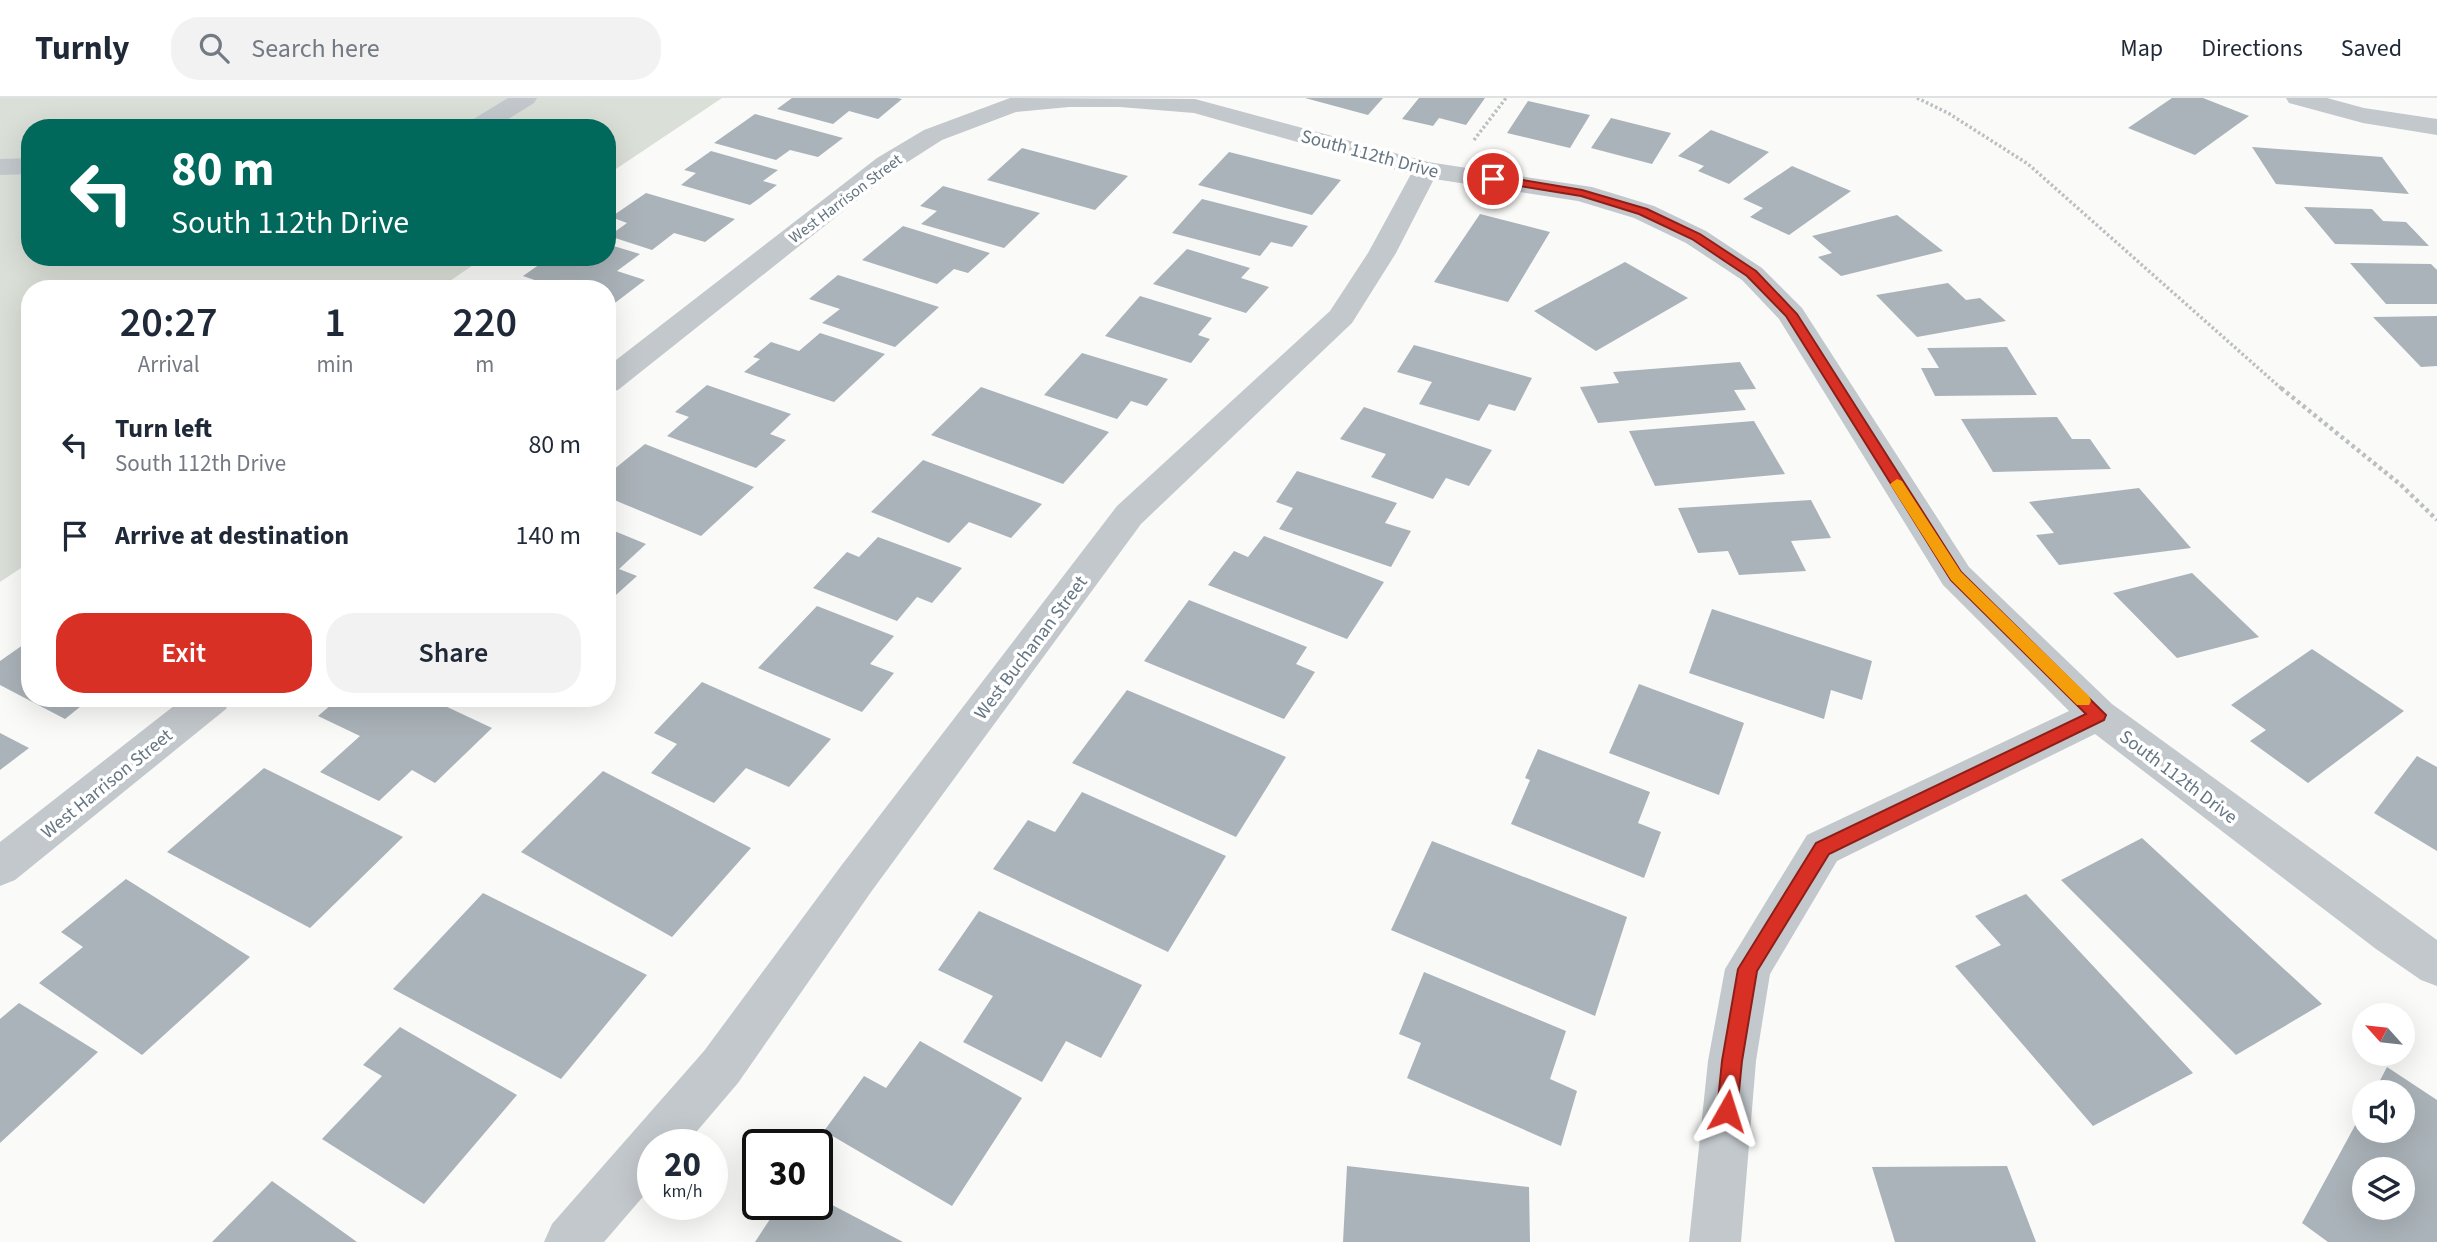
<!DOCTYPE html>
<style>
:root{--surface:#fff;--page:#f2f2f3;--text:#1f2937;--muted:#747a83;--line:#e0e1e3;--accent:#d93025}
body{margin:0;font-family:"Source Sans 3",sans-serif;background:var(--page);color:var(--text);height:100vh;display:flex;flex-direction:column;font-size:26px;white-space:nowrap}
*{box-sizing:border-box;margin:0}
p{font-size:23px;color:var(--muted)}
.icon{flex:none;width:38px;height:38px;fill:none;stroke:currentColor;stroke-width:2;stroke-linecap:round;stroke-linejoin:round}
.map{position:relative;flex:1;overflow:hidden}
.drawer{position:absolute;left:21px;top:182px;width:595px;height:427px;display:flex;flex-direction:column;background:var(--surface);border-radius:28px;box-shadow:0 7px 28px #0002}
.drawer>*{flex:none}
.hud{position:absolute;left:21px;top:21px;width:595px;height:147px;border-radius:28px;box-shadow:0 7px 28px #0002;background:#00695c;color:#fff;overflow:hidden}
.needle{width:46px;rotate:297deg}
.fabs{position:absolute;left:2352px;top:905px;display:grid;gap:14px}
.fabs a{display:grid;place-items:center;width:63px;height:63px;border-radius:50%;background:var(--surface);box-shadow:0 7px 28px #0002;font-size:35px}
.speed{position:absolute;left:637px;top:1031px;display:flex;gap:14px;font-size:35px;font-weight:700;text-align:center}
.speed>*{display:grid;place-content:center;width:91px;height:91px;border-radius:50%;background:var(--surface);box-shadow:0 7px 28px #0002;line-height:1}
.speed small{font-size:18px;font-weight:400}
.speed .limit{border:4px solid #111;border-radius:10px;background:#fff;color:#111}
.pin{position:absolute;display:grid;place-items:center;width:60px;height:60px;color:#fff;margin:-30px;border:4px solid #fff;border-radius:50%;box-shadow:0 2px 7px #0007}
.me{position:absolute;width:77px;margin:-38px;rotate:6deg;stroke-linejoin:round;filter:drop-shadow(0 0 5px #0008)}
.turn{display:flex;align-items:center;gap:24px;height:147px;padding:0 35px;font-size:32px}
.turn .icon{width:91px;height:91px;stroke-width:2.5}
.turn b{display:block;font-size:49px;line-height:60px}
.eta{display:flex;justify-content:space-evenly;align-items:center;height:119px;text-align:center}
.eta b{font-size:42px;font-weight:600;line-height:49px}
.primary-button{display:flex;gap:14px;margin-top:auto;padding:14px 35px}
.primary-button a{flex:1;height:80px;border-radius:28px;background:var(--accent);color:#fff;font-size:28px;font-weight:600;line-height:80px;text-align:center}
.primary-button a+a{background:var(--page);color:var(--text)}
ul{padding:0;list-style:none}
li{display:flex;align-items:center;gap:21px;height:91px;padding:0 35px}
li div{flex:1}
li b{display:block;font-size:26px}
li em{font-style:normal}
header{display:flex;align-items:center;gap:42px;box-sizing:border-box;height:98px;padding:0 35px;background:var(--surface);border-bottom:2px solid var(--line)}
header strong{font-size:33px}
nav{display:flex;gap:38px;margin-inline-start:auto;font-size:24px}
.search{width:490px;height:63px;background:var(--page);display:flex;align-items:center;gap:18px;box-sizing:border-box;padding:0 24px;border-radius:28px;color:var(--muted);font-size:26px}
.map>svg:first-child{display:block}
.green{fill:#dadfd7}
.building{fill:#aab3b9;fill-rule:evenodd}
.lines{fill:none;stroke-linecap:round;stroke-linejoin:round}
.path-far1{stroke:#bbbfc2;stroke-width:3.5;stroke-dasharray:2.5 2.5;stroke-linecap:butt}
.path{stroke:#bbbfc2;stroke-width:4.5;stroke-dasharray:3.5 3.5;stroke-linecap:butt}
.minor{fill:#c3c8cc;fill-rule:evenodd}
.route{fill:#d93025;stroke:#8d1f18;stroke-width:2}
.slow{fill:#f59e0b}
.labels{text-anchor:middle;stroke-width:7;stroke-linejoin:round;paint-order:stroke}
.far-street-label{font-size:16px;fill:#657683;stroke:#fff}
.street-label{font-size:19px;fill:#657683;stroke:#fff}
</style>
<header>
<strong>Turnly</strong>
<div class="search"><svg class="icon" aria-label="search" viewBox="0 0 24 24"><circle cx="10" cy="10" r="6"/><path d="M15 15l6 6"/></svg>Search here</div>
<nav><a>Map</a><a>Directions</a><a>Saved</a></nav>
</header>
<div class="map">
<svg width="2437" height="1144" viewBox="0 0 2437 1144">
<rect width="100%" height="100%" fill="#fafaf8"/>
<polygon class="green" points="0,0 722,0 607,77 607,30 30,30 30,159 485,159 438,191 30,191 30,464 0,484"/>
<g class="building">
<polygon points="792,0 897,0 902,1 878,21 849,13 833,26 777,11"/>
<polygon points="1305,0 1383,0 1368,17"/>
<polygon points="1419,0 1485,0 1466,27 1439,20 1433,28 1402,21"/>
<polygon points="2172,0 2203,0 2249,18 2195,57 2128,30"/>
<polygon points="1528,3 1590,17 1570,50 1507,35"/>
<polygon points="755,16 843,40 818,59 790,52 776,62 714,45"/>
<polygon points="1611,20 1671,35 1652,66 1591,50"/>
<polygon points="1711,32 1769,54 1729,86 1698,73 1704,68 1678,58"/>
<polygon points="2252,49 2382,59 2409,96 2276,86"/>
<polygon points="1022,50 1128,78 1095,112 987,82"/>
<polygon points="711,53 778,72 763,83 777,87 750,107 681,87 696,75 684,72"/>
<polygon points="1229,54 1341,82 1312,117 1198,87"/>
<polygon points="1792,68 1851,93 1789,137 1750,119 1763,110 1743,101"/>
<polygon points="943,88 1040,115 1004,150 921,126 937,113 920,108"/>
<polygon points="646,95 735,121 705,144 674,135 652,152 609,138 627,125 611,119"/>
<polygon points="1202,101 1308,128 1292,149 1271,144 1260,158 1172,135"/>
<polygon points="2304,109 2372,111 2383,123 2406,124 2429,148 2335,146"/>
<polygon points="1480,116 1550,134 1508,204 1434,184"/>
<polygon points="1897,117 1943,153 1841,178 1818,159 1832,155 1812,138"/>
<polygon points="903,128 990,155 968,175 954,171 937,186 862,162"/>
<polygon points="607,146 640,156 617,173 645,182 611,208 607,207 607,191 560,191 523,178 550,159 607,159"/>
<polygon points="1187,151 1250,170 1241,180 1269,189 1246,215 1153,186"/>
<polygon points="1625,164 1688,200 1596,253 1534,213"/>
<polygon points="2350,165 2431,166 2437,172 2437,206 2386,206"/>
<polygon points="838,177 939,209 895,249 822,225 840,211 809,201"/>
<polygon points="1948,185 1966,202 1980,200 2006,223 1917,239 1876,197"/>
<polygon points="1140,198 1212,220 1198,237 1210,241 1191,265 1105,238"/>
<polygon points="2437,218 2437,268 2421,269 2373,219"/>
<polygon points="820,235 885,256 834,304 744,274 760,261 753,259 771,244 799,253"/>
<polygon points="1414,247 1532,280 1515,313 1489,306 1479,323 1419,306 1432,284 1397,274"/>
<polygon points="2007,249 2037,297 1935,298 1921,270 1939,270 1927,250"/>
<polygon points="1082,255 1168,281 1147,308 1131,303 1117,321 1044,297"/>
<polygon points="1740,264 1756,291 1734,292 1746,312 1598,325 1580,289 1619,285 1613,274"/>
<polygon points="707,287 791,316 770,336 786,342 756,370 667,338 689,319 675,314"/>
<polygon points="981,289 1109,334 1063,386 931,337"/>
<polygon points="1364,309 1492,352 1469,388 1446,380 1433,401 1371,379 1386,356 1340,341"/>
<polygon points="2057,319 2072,341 2090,341 2111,371 1993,374 1961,321"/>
<polygon points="1754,323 1785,376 1655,388 1629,333"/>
<polygon points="645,346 754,389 701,438 607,399 607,377"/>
<polygon points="923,362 1042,406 1011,440 969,424 949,445 871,414"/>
<polygon points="1297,373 1397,405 1385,425 1411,433 1391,469 1279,431 1293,410 1276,404"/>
<polygon points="2139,390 2191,450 2059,467 2036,437 2054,435 2029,404"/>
<polygon points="1811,402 1831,440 1791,443 1806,473 1739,477 1728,453 1698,455 1678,410"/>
<polygon points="607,430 646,446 619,471 637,478 607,505"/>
<polygon points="1264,438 1384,484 1347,541 1208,487 1234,453 1248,459"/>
<polygon points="878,439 962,470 932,505 917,499 897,523 813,490 847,454 859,459"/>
<polygon points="2192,475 2259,539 2177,560 2113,495"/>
<polygon points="1189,502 1307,549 1296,566 1315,574 1284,621 1144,563"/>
<polygon points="817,508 894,538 870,566 894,575 862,614 758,570"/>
<polygon points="1712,511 1872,563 1862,602 1831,592 1824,621 1689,575"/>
<polygon points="30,542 30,600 91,600 65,621 0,587 0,563"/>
<polygon points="2312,551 2404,613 2308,685 2250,643 2266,632 2231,607"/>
<polygon points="702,584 831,641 789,689 746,670 714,705 651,675 677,646 654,635"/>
<polygon points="1639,586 1744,625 1719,697 1609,655"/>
<polygon points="1127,592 1286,659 1236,739 1072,665"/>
<polygon points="339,600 428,600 492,630 435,685 412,672 379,703 320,674 360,638 318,618"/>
<polygon points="0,635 29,650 0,672"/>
<polygon points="1538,651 1650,694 1638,725 1661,734 1644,780 1511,726 1530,682 1525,680"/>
<polygon points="2417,658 2437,669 2437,753 2374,715"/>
<polygon points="264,670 403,739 310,830 167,754"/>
<polygon points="603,673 751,750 672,839 521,754"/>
<polygon points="1082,694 1226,758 1168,854 993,771 1028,722 1055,734"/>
<polygon points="2142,740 2322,906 2236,957 2061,782"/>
<polygon points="1432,743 1627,819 1595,918 1391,832"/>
<polygon points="126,781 250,859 142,957 39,885 83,849 61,834"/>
<polygon points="483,795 647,877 561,981 393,891"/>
<polygon points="2026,796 2193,975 2093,1028 1955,868 2001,847 1975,818"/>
<polygon points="979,813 1142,887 1101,960 1066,943 1042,984 963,944 993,898 938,872"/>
<polygon points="1424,874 1566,933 1550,981 1577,993 1561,1048 1407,980 1421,945 1399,936"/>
<polygon points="19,905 98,954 0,1045 0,921"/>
<polygon points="400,929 517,997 424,1106 322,1041 382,978 363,967"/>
<polygon points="920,943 1022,1000 952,1108 824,1033 864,978 886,990"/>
<path d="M 2387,969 L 2437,1002 L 2437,1144 L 2328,1144 L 2302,1125 L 2364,1011 L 2364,1032 L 2403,1032 L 2403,994 L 2374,994 ZM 2364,1071 L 2403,1071 L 2403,1110 L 2364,1110 Z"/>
<polygon points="1347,1068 1529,1089 1530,1144 1343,1144"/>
<polygon points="2007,1068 2036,1144 1895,1144 1872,1069"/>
<polygon points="272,1083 357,1144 212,1144"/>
<polygon points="817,1099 903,1144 755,1144 780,1106 817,1106"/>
</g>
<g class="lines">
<g class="path-far1">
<polyline points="1917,0 1948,15 2028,66 2283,292"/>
<polyline points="1474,42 1506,0"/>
</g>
<polyline class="path" points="2281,290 2401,387 2437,422"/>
<g class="minor">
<polygon points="508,0 537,0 534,5 494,30 463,30 467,25"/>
<polygon points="1010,0 1195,1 1428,64 1592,89 1654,108 1706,133 1762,170 1802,210 1969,469 2112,606 2437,842 2437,888 2421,882 2376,851 2095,636 1837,763 1770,876 1756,963 1741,1144 1689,1144 1708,963 1725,871 1807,737 2069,613 1943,487 1779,221 1742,182 1686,145 1634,120 1578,103 1434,81 1396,155 1352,225 1141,426 871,794 738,985 686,1046 653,1046 653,1087 604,1144 544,1144 552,1126 704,953 841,768 1117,408 1330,213 1368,155 1411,76 1194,15 1120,9 1069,9 1016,14 942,42 895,72 618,292 607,295 607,269 877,60 924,32"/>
<polygon points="2286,0 2327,0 2364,10 2437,21 2437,37 2363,25 2289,5"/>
<polygon points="30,60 30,76 0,77 0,61"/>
<polygon points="184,600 231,600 226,611 15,782 0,788 0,744"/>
</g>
</g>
<polygon class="route" points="1493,77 1582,92 1647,111 1700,136 1756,173 1797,216 1961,474 2106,617 2104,622 1829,756 1757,873 1742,963 1737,1013 1734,1020 1727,1023 1720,1020 1717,1013 1722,963 1738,871 1816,745 2086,616 1951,482 1786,218 1747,178 1692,141 1639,116 1581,98 1489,83 1489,78"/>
<polygon class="slow" points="1897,381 1902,383 1961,474 2089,598 2091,603 2089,607 2077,607 1951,482 1890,386"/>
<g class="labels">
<g class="far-street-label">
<text transform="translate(845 100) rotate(-37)" y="6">West Harrison Street</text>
</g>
<g class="street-label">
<text transform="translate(1370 55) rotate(15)" y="7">South 112th Drive</text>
<text transform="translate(1030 549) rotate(-53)" y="7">West Buchanan Street</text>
<text transform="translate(2179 678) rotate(37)" y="7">South 112th Drive</text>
<text transform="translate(106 685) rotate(-39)" y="7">West Harrison Street</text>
</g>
</g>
</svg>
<div class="fabs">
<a><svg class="needle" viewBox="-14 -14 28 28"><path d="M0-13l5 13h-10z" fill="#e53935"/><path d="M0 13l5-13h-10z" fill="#747a83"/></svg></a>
<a><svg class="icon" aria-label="sound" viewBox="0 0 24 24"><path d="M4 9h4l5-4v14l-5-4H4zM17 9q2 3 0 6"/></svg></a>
<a><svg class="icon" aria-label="layers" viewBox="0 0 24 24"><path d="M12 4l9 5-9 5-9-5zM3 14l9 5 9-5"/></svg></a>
</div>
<div class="speed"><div>20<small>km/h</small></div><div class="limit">30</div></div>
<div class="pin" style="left:1493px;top:81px;background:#d93025"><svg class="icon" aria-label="arrive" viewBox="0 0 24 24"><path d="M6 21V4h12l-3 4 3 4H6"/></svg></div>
<svg class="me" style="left:1727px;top:1013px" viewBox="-20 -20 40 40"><path d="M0-17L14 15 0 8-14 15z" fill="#d93025" stroke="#fff" stroke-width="4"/></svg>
<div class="hud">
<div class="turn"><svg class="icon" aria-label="left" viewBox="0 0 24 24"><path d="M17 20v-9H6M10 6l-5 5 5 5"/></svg><div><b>80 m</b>South 112th Drive</div></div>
</div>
<section class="drawer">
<div class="eta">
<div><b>20:27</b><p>Arrival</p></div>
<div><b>1</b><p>min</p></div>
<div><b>220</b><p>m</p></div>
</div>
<ul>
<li><svg class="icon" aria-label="left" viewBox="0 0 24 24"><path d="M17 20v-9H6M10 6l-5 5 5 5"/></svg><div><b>Turn left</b><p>South 112th Drive</p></div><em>80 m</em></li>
<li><svg class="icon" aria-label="arrive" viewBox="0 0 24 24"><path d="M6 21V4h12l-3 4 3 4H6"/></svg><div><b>Arrive at destination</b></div><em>140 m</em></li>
</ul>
<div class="primary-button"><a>Exit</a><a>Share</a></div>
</section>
</div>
